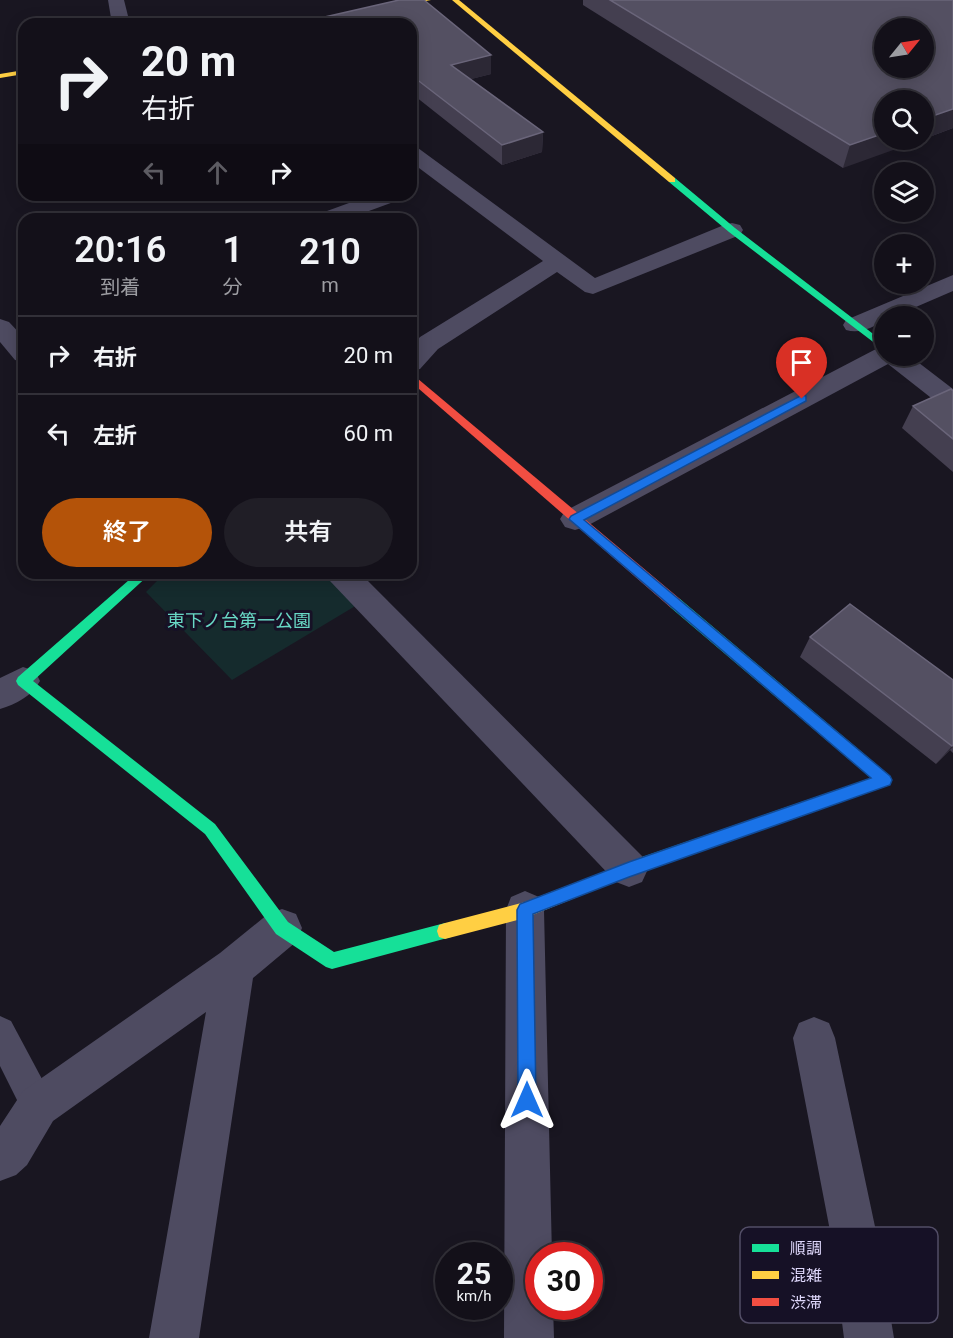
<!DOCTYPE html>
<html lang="ja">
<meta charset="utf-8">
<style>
:root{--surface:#131019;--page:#201e26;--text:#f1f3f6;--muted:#9d9da2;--line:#323038;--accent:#b45309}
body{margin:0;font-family:Roboto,"Noto Sans JP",sans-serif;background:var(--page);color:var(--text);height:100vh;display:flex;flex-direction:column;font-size:22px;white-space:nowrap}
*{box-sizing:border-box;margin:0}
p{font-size:20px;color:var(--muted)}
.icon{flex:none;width:33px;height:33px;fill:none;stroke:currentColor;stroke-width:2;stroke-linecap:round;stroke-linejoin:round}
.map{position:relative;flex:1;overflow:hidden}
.panel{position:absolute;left:18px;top:213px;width:399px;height:366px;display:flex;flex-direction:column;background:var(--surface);border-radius:18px;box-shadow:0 3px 15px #0003,0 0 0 2px var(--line)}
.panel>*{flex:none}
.guide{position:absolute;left:18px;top:18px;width:399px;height:183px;border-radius:18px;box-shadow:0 3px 15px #0003,0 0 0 2px var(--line);background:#131019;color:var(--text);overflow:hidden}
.needle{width:39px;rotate:60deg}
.tools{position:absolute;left:874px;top:18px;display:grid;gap:12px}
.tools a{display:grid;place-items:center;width:60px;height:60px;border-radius:50%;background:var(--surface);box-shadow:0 3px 15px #0003,0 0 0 2px var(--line);font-size:30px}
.speed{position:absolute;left:435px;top:1242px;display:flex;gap:12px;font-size:30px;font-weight:700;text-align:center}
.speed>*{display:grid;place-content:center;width:78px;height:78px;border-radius:50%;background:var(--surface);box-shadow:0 3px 15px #0003,0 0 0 2px var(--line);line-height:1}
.speed small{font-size:15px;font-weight:400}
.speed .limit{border:9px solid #d22;background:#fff;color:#111}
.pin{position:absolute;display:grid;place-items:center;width:51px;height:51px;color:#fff;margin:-62px -26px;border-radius:50% 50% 50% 0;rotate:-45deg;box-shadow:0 0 6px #0007}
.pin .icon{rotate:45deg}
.me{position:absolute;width:66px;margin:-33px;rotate:0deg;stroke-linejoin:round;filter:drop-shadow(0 0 4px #0008)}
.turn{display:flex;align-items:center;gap:21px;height:126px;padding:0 24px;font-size:27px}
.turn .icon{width:78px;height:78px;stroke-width:2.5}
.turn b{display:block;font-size:42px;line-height:51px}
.lanes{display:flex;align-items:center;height:57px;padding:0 24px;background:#0003;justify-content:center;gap:30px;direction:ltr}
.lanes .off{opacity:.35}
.eta{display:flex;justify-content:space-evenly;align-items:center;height:102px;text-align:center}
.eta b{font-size:36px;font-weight:600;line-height:42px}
.button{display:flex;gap:12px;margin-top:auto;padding:12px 24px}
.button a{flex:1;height:69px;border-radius:36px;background:var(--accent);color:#fff;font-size:24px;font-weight:600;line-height:69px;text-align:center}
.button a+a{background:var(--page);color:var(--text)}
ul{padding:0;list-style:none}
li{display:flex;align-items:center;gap:18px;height:78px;padding:0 24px;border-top:2px solid var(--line)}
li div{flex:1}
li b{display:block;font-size:22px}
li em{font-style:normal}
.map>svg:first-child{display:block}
.green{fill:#152b2d}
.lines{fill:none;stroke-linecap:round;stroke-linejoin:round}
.lane{fill:#4e4b61;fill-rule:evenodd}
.street{fill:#4e4b61;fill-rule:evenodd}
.fast{fill:#16e098;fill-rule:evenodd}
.slow{fill:#ffcf43;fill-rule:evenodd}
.jam{fill:#f24e42;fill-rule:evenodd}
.wall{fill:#443f50}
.shaded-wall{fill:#2c2835}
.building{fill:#545062;stroke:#6a657a;stroke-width:1.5;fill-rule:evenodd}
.route{fill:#1a73e8;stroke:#114b97;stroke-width:1.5}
.labels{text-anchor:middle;stroke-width:6;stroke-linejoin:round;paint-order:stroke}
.park-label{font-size:18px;fill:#68d8c5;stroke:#161126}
.key{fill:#161126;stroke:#524d66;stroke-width:1.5}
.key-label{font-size:16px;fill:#dfd8fc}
</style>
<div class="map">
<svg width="953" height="1338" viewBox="0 0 953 1338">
<rect width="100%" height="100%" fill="#191621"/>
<polygon class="green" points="165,573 327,573 357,605 232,680 146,592"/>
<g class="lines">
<polygon class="lane" points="0,1016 11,1021 50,1094 55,1106 50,1118 38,1123 26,1118 0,1066"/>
<g class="street">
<polygon points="108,0 124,0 130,24 112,24"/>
<polygon points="411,146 418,148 595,278 724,225 732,223 740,225 743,230 740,235 593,294 585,292 557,272 438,349 420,369 411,371 411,347 420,337 543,261 411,162"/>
<polygon points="371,195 402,195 399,200 347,219 326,219 324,216 327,211"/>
<path d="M 953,275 L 953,291 L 895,316 L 885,316 L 885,321 C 872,327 861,334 846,330 L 843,325 L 846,320 Z"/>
<polygon points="0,319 9,322 24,338 24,362 15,360 0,342"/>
<polygon points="885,347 885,356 910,356 953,389 953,411 944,408 888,364 585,527 575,530 565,527 560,519 565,511 876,349"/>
<polygon points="326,573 360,573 642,856 648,869 642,882 629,887 616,882 330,581"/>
<path d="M 23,667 L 35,671 L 40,681 C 32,696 16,704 0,709 L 0,678 Z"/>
<polygon points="525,891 539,897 544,910 552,1256 538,1256 538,1306 553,1306 554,1338 504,1338 506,910 511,897"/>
<polygon points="282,909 296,914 302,928 296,942 253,978 199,1338 149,1338 206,1012 53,1121 27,1165 16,1175 0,1181 0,1126 23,1091 220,953 268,914"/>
<polygon points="814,1017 829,1023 835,1038 877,1236 894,1338 844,1338 831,1236 793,1038 799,1023"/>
</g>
<g class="fast">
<polygon points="669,178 675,178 735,228 885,343 885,351 729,232 669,182"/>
<polygon points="137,573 151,573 33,681 215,824 288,922 334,952 445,923 451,925 453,931 451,937 332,969 326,967 276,934 205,834 18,685 16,681 18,677"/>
<polygon points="675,598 680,599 889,775 891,780 889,785 645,870 640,868 637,863 640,858 645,856 871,778 670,607 669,603"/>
</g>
<g class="slow">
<polygon points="417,0 431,0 311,24 296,24"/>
<polygon points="452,0 459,0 675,178 675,182 669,182"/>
<polygon points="24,70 24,74 0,78 0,74"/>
<polygon points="645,856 650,858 653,863 650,868 525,918 445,939 439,937 437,931 439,925 445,923 525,902"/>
</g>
<polygon class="jam" points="411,373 680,599 681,603 680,607 670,607 411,382"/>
</g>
<g class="wall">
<polygon points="399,0 424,0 491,55 491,74 471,79 543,132 542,152 502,165 411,93 411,24 326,24 325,17"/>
<polygon points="583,0 953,0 953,128 924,139 924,100 843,168 583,5"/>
<polygon points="953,391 953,472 902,428 913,406"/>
<polygon points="810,637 953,680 953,753 950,750 936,764 800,657"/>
</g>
<g class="shaded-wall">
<polygon points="491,55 491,74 452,84 451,65"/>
<polygon points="953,109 953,128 924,139 924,119"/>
<polygon points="543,132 542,152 502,165 502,145"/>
<polygon points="885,133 885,140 921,140 843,168 850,145"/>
<polygon points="953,745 953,747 936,764"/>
</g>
<g class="building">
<polygon points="399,0 424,0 491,55 451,65 543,132 502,145 411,75 411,24 333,24 325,17"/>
<path d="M 610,0 L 953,0 L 953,109 L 924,119 L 924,100 L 885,100 L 885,133 L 850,145 ZM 885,28 L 924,28 L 924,68 L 885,68 Z"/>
<polygon points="951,389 953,391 953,439 913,406"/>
<polygon points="850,604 953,680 953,745 952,746 810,637"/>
</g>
<polygon class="route" points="802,395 806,396 806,401 584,520 890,776 892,780 890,785 629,877 533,914 536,1100 533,1106 527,1109 520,1106 518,1100 517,910 520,904 629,862 871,778 569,519 571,516"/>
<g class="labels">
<g class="park-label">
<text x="239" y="627">東下ノ台第一公園</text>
</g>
</g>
<rect x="740" y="1227" width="198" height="96" rx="9" class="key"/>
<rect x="752" y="1244" width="27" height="8" fill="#16e098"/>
<rect x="752" y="1271" width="27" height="8" fill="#ffcf43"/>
<rect x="752" y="1298" width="27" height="8" fill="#f24e42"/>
<g class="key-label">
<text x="790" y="1254">順調</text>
<text x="790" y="1281">混雑</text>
<text x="790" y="1308">渋滞</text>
</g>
</svg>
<div class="tools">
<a><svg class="needle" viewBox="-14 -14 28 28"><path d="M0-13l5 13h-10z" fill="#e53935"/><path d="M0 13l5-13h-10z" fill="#9d9da2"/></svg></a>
<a><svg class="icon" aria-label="search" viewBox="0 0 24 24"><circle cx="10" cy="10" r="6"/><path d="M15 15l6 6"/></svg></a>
<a><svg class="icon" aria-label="layers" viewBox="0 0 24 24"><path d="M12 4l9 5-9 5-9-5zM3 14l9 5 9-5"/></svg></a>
<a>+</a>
<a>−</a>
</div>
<div class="speed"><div>25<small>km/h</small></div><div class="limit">30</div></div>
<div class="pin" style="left:802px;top:399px;background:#d93025"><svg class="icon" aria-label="arrive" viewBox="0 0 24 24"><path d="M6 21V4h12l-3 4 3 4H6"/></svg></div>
<svg class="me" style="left:527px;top:1100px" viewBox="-20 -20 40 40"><path d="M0-17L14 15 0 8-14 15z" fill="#1a73e8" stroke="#fff" stroke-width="4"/></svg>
<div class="guide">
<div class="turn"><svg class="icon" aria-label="right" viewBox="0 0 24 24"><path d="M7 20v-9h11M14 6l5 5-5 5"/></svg><div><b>20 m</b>右折</div></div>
<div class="lanes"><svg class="icon off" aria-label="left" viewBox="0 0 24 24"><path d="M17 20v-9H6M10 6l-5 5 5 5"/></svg><svg class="icon off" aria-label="ahead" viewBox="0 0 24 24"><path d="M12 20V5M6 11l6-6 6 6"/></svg><svg class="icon" aria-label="right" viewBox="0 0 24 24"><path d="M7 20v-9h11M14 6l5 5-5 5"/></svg></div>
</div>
<section class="panel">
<div class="eta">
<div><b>20:16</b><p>到着</p></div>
<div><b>1</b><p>分</p></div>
<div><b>210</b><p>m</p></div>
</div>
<ul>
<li><svg class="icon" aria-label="right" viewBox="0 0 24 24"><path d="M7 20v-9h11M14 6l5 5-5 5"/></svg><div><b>右折</b></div><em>20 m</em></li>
<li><svg class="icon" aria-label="left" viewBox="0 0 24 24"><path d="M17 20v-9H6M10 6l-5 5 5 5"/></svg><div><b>左折</b></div><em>60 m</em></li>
</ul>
<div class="button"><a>終了</a><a>共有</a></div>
</section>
</div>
